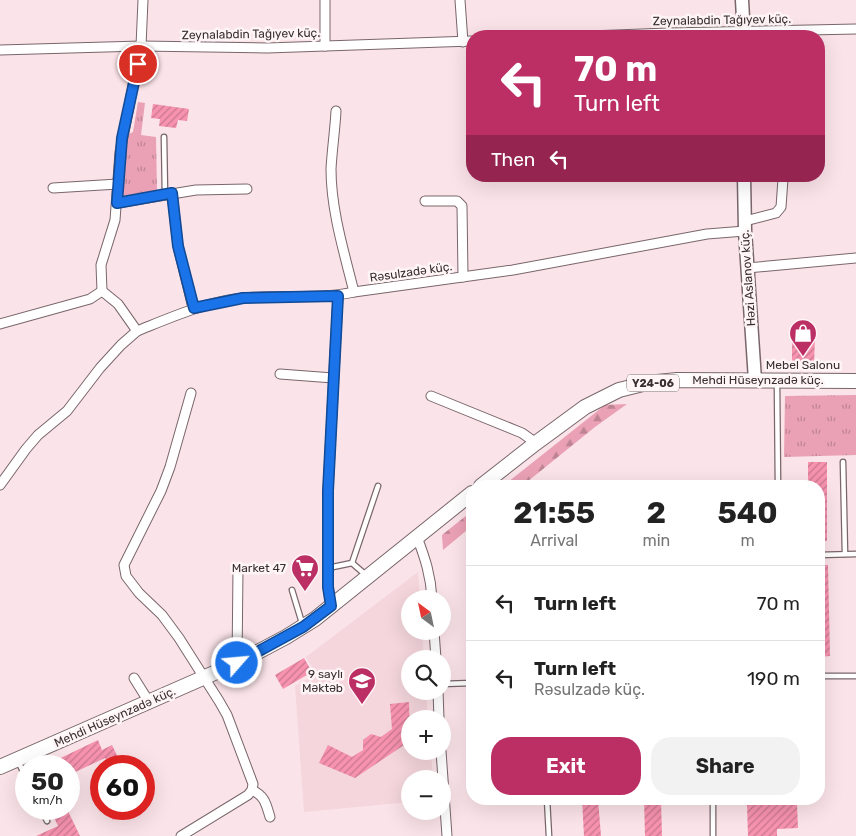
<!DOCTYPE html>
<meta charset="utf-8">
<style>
:root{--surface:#fff;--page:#f2f2f2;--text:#222;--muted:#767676;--line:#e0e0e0;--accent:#bb2f65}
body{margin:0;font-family:Rubik,sans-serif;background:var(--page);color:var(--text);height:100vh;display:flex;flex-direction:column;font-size:19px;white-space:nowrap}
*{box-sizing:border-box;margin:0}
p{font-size:16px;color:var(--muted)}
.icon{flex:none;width:28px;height:28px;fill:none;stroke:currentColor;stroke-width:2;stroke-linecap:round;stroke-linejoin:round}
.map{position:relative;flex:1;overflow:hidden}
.details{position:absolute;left:466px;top:480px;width:359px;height:325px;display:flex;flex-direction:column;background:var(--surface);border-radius:20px;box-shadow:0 5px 20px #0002}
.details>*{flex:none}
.hud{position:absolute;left:466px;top:30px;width:359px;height:152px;border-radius:20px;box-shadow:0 5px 20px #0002;background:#bb2f65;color:#fff;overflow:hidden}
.needle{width:32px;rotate:327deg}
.buttons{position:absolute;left:401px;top:590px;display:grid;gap:10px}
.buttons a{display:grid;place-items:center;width:50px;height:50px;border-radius:50%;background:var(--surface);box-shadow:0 5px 20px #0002;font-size:25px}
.speed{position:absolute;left:15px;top:755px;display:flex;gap:10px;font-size:25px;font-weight:700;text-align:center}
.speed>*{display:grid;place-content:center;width:65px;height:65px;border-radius:50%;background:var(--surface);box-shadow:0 5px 20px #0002;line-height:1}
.speed small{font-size:12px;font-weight:400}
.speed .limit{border:8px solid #d22;background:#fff;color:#111}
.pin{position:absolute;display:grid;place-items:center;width:42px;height:42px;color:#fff;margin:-21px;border:2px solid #fff;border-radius:50%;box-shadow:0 1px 5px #0007}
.me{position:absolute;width:55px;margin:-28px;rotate:63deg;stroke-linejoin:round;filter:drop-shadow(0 0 4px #0008)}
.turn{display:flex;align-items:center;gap:18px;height:105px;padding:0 25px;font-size:22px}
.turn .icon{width:65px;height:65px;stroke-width:2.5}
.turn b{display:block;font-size:35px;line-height:42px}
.then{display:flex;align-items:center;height:48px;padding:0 25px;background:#0003;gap:10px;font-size:19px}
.eta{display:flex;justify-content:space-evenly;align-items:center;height:85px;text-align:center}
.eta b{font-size:30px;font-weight:700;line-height:35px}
.cta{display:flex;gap:10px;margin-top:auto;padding:10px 25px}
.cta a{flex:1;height:58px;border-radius:20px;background:var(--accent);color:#fff;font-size:20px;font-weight:700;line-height:58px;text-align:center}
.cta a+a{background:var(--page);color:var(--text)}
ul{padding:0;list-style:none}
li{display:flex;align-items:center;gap:15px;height:75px;padding:0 25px;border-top:1px solid var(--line)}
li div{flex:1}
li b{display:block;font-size:19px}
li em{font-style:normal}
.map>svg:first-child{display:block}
.built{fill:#f4d6dc}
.forest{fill:url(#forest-firs)}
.park{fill:url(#park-tufts)}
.building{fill:url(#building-hatch)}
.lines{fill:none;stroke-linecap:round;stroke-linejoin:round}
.lane-casing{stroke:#79666b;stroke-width:7}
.street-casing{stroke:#79666b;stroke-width:11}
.secondary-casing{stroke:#79666b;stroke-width:15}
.primary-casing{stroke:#79666b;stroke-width:16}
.lane{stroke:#fff;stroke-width:4.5}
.street{stroke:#fff;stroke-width:9}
.secondary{stroke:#fff;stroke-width:12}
.primary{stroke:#fff;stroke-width:14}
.route-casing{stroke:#114b97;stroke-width:12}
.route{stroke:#1a73e8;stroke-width:9}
.labels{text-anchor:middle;stroke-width:5;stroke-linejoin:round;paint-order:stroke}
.shield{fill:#fff5f7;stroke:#736a6c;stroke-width:1}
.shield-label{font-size:11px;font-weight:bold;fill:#372e30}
.street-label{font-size:12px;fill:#372e30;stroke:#fff5f7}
.poi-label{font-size:12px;fill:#372e30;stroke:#fff5f7;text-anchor:end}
</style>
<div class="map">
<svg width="856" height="836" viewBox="0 0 856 836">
<defs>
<pattern id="forest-firs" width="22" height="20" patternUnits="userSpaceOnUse" patternTransform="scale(1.25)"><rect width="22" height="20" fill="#eaa1b5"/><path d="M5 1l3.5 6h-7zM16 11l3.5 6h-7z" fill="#be8494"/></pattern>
<pattern id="park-tufts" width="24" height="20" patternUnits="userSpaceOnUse" patternTransform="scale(1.25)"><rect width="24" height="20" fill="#eaa1b5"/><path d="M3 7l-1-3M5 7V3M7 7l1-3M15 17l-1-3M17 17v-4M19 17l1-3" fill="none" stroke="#be8494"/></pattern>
<pattern id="building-hatch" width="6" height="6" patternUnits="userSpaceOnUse" patternTransform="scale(1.25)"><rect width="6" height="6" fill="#f792af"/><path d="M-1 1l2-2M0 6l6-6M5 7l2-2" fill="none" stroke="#c9788f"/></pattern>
</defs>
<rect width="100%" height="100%" fill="#fbe4e9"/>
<polygon class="built" points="418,572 420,599 410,599 410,631 422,631 424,659 410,659 410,691 426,691 428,719 410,719 410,751 431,751 433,779 410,779 410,802 304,812 295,686 316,674 306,657"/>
<g class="forest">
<polygon points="627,404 595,427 522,486 503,486 605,405"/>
<polygon points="472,511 472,526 443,550 442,535"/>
</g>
<g class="park">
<polygon points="138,102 145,103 141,135 156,137 157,191 123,196 127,135 133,132"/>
<polygon points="856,395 856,455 784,457 785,396"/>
</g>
<g class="building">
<polygon points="153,104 189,109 187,121 178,120 176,128 159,126 160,119 151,118"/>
<polygon points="792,337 815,337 814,364 792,364"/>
<polygon points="808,462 827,462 827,541 819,541 819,486 808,486"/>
<polygon points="819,565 828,565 830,656 819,657"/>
<polygon points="304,658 312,672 283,689 275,675"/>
<polygon points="409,702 410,741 355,778 319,763 328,745 352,757 363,750 363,740 371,734 381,737 392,729 390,704"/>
<polygon points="98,740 102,750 112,745 122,766 110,766 105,758 69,775 69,766 44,766"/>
<polygon points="582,799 598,799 601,836 584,836"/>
<polygon points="644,799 661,799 662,836 645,836"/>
<polygon points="797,803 798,828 777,829 777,836 748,836 747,805"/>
<polygon points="50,809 67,809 80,836 36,836 58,826"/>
<polygon points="107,809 137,809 113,820"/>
</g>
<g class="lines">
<g class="lane-casing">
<g id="lane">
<polyline points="164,137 165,195"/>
<polyline points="777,384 778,486"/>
<polyline points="843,462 845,554"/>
<polyline points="819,555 856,554"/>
<polyline points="352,563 378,486"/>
<polyline points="328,568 352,563 367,576"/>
<polyline points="292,590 302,623"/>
<polyline points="819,676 856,676"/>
<polyline points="442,684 472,683"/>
<polyline points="18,761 26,778"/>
<polyline points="547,799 549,836"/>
<polyline points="713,799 713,836"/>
<polyline points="41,809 47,821"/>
</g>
</g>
<g class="street-casing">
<g id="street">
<polyline points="325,0 325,46"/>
<polyline points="460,0 463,42"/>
<polyline points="589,36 668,33 856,29"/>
<polyline points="0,50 141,46 267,48 472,41"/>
<path d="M 336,111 C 335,130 332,150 331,169 C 331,210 344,252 354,292"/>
<polyline points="53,188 118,184"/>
<polyline points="172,193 178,246 193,308"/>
<polyline points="425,201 457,201 462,206 463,277"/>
<polyline points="117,203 196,190 247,189"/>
<polyline points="745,221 776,213 781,207 783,179"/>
<polyline points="747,268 856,258"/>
<polyline points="102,291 101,265 115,220 120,152 141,46 143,0"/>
<path d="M 0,324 L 90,299 L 102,291 L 118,304 L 137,331 C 172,317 205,302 243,298 C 280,294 318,300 354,292 L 513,270 L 707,234 L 745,231"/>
<polyline points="280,374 333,378"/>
<polyline points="431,396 522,433 536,443"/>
<polyline points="0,485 26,449 38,435 67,411 100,368 121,345 137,331"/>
<path d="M 417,537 C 425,558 431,576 432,599"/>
<polyline points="331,606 328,587 328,491 338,296"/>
<polyline points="434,631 436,659"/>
<polyline points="237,663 238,569"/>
<polyline points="134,678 149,702"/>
<polyline points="438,691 439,719"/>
<polyline points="441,751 447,836"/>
<path d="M 252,790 C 265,796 266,804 270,817"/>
<polyline points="181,836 248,795 252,790 253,784 227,715 219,701 179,638 162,615 139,593 126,576 124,565 161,491 170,467 191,393"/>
</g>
</g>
<g class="secondary-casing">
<g id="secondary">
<polyline points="742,0 744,36"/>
<polyline points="744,176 745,231 755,380"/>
</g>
</g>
<g class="primary-casing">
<g id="primary">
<polyline points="481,486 536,443 585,407 619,390 647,383 677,380 856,381"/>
<polyline points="0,767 237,663 286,637 315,619 472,493"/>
</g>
</g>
<use href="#lane" class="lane"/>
<use href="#street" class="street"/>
<use href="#secondary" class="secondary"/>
<use href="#primary" class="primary"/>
</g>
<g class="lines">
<g class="route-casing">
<polyline id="route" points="138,64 122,138 117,203 172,193 178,246 194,308 243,298 338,296 328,491 328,587 331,606 303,627 237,663"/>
</g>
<use href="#route" class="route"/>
</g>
<defs>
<g id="shop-pin" transform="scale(1.4375)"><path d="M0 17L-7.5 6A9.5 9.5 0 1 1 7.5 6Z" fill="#bb2f65" stroke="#fff5f7"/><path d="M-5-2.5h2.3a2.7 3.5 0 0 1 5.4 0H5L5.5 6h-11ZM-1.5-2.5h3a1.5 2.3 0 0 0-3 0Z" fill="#fff"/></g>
<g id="supermarket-pin" transform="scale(1.4375)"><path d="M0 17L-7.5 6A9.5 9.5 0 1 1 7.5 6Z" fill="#bb2f65" stroke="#fff5f7"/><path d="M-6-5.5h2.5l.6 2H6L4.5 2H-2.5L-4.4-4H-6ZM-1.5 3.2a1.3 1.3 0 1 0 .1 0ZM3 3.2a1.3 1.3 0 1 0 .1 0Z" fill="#fff"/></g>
<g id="school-pin" transform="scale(1.4375)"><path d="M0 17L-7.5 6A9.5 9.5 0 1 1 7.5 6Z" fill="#bb2f65" stroke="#fff5f7"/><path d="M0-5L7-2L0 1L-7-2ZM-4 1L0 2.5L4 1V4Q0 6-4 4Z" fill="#fff"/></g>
</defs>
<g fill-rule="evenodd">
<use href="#shop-pin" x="803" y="333"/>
<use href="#supermarket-pin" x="305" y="568"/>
<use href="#school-pin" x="362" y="681"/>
</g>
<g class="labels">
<rect class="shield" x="627" y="374.5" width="52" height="17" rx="4"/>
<g class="shield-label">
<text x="653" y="387">Y24-06</text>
</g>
<g class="street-label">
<text transform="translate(722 20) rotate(-1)" y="4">Zeynalabdin Tağıyev küç.</text>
<text transform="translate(251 34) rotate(-1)" y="4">Zeynalabdin Tağıyev küç.</text>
<text transform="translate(411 272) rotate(-8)" y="4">Rəsulzadə küç.</text>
<text transform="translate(748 278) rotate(-94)" y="4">Həzi Aslanov küç.</text>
<text x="758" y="384">Mehdi Hüseynzadə küç.</text>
<text transform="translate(115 717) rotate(-24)" y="4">Mehdi Hüseynzadə küç.</text>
</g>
<g class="poi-label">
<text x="803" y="369" text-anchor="middle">Mebel Salonu</text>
<text x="286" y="572">Market 47</text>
<text x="343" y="678">9 saylı<tspan x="343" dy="14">Məktəb</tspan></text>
</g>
</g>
</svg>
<div class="buttons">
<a><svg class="needle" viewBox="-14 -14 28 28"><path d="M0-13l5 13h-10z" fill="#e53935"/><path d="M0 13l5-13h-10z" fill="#767676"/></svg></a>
<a><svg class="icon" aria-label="search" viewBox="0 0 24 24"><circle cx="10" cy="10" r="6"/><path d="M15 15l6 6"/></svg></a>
<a>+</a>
<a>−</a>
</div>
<div class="speed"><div>50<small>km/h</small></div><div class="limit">60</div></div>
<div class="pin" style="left:138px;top:64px;background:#d93025"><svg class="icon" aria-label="arrive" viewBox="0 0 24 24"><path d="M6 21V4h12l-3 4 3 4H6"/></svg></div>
<svg class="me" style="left:237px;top:663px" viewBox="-20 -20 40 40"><circle r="17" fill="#1a73e8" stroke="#fff" stroke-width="3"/><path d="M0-11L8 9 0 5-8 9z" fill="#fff"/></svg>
<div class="hud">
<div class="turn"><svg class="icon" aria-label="left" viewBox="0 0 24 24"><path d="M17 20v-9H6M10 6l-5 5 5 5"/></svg><div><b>70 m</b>Turn left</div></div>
<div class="then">Then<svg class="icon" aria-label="left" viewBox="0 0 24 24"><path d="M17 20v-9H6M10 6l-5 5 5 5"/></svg></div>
</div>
<section class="details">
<div class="eta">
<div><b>21:55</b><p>Arrival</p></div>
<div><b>2</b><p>min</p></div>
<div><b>540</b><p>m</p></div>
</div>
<ul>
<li><svg class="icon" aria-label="left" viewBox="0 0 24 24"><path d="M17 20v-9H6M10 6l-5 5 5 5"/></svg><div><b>Turn left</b></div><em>70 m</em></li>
<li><svg class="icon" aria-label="left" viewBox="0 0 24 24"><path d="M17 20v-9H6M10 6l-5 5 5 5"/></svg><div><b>Turn left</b><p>Rəsulzadə küç.</p></div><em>190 m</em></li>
</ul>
<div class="cta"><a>Exit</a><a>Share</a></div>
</section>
</div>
